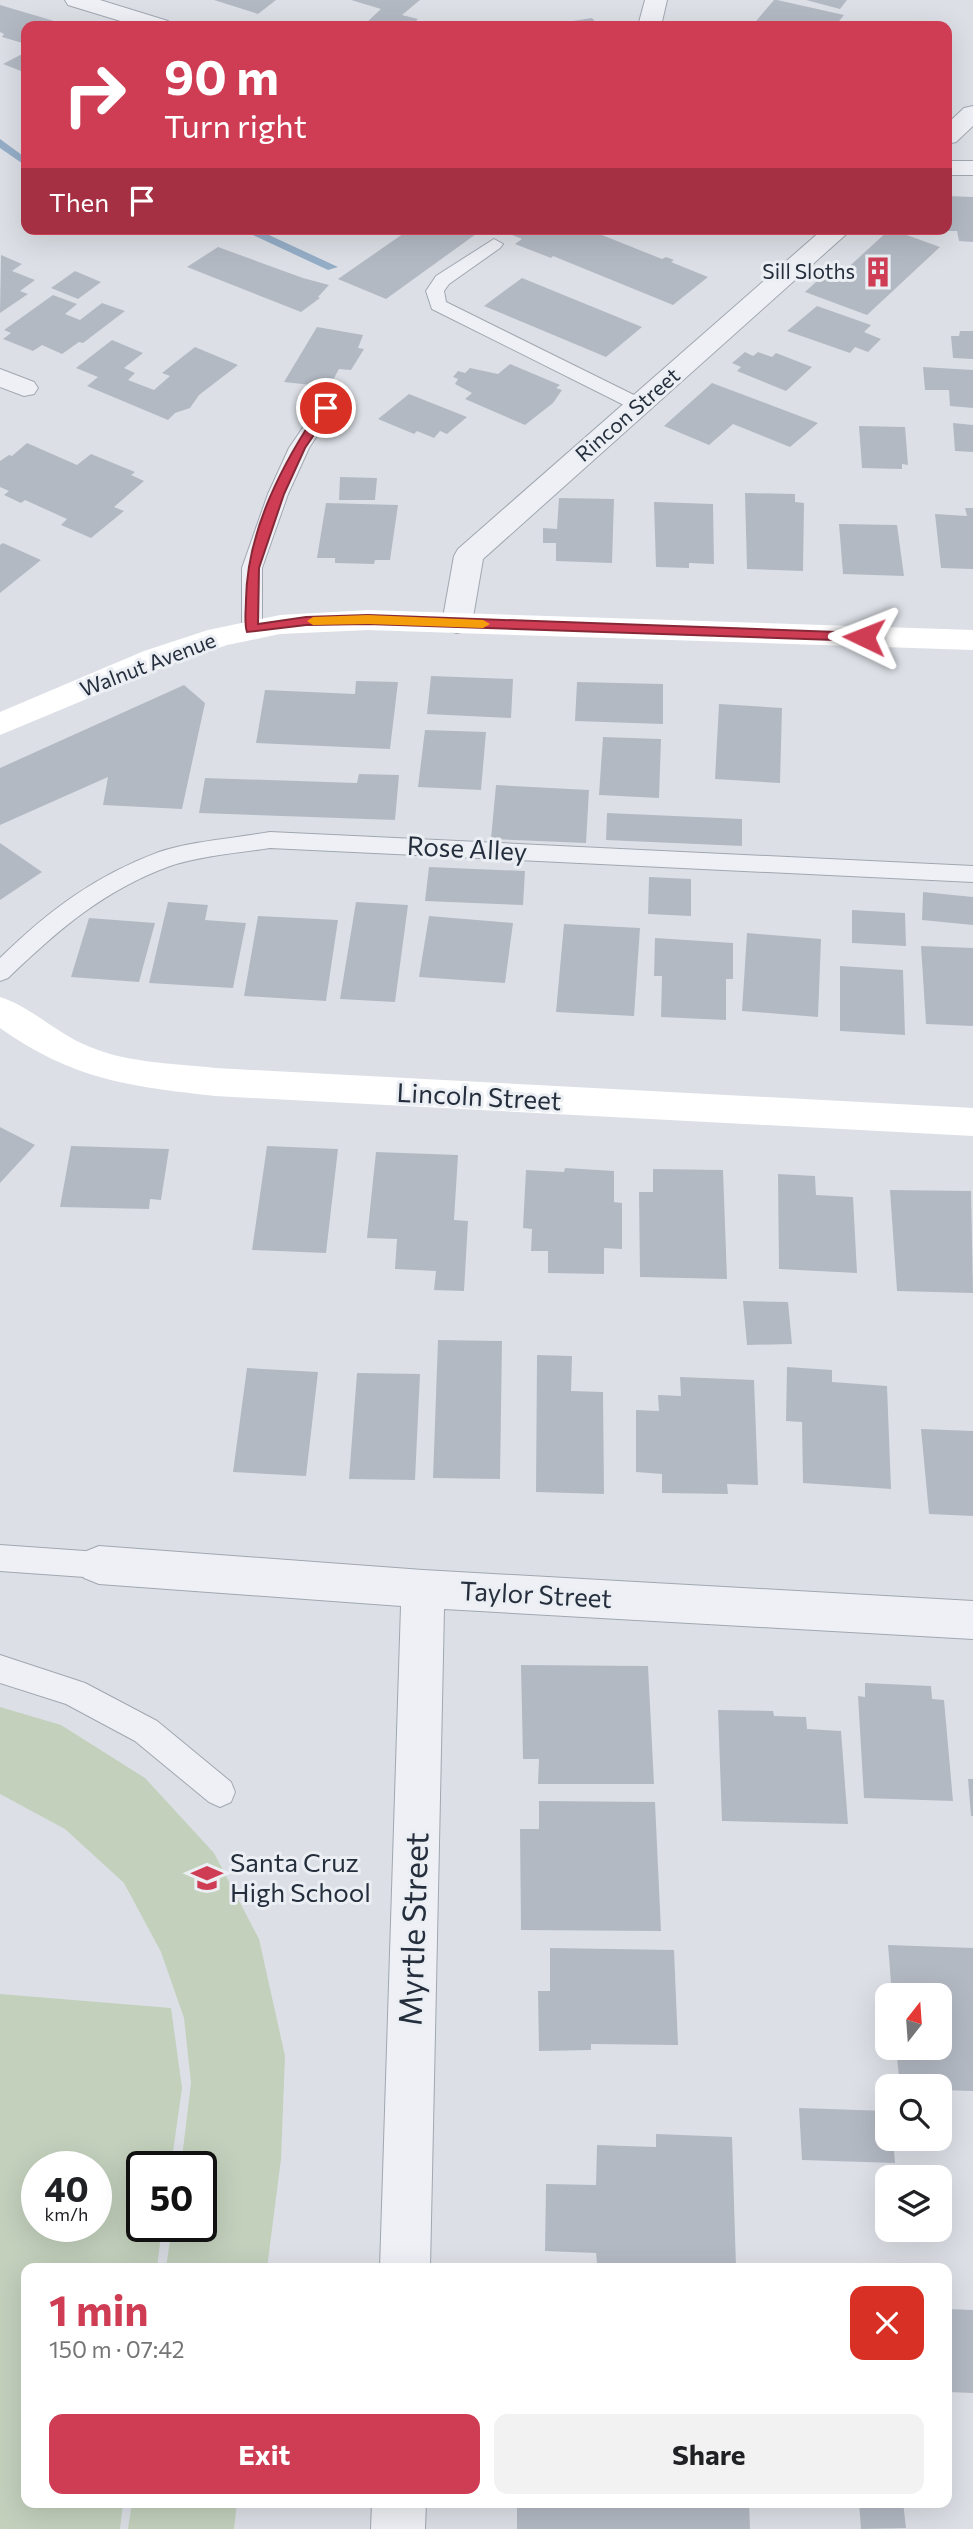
<!DOCTYPE html>
<meta charset="utf-8">
<style>
:root{--surface:#fff;--page:#f2f2f2;--text:#202124;--muted:#757577;--accent:#cf3d55}
body{margin:0;font-family:Commissioner,sans-serif;background:var(--page);color:var(--text);height:100vh;display:flex;flex-direction:column;font-size:26px;white-space:nowrap}
*{box-sizing:border-box;margin:0}
p{font-size:23px;color:var(--muted)}
.icon{flex:none;width:38px;height:38px;fill:none;stroke:currentColor;stroke-width:2;stroke-linecap:round;stroke-linejoin:round}
.map{position:relative;flex:1;overflow:hidden}
.panel{position:absolute;left:21px;top:2263px;width:931px;height:245px;display:flex;flex-direction:column;background:var(--surface);border-radius:14px;box-shadow:0 7px 28px #0002}
.panel>*{flex:none}
.banner{position:absolute;left:21px;top:21px;width:931px;height:214px;border-radius:14px;box-shadow:0 7px 28px #0002;background:#cf3d55;color:#fff;overflow:hidden}
.needle{width:46px;rotate:17deg}
.controls{position:absolute;left:875px;top:1983px;display:grid;gap:14px}
.controls a{display:grid;place-items:center;width:77px;height:77px;border-radius:14px;background:var(--surface);box-shadow:0 7px 28px #0002;font-size:35px}
.speed{position:absolute;left:21px;top:2151px;display:flex;gap:14px;font-size:35px;font-weight:700;text-align:center}
.speed>*{display:grid;place-content:center;width:91px;height:91px;border-radius:50%;background:var(--surface);box-shadow:0 7px 28px #0002;line-height:1}
.speed small{font-size:18px;font-weight:400}
.speed .limit{border:4px solid #111;border-radius:10px;background:#fff;color:#111}
.pin{position:absolute;display:grid;place-items:center;width:60px;height:60px;color:#fff;margin:-30px;border:4px solid #fff;border-radius:50%;box-shadow:0 2px 7px #0007}
.me{position:absolute;width:77px;margin:-38px;rotate:272deg;stroke-linejoin:round;filter:drop-shadow(0 0 5px #0008)}
.turn{display:flex;align-items:center;gap:24px;height:147px;padding:0 28px;font-size:32px}
.turn .icon{width:91px;height:91px;stroke-width:2.5}
.turn b{display:block;font-size:49px;line-height:60px}
.then{display:flex;align-items:center;height:66px;padding:0 28px;background:#0003;gap:14px;font-size:26px}
.round{display:grid;place-items:center;flex:none;width:74px;height:74px;border-radius:14px;background:var(--page)}
.head{display:flex;align-items:center;justify-content:space-between;height:119px;padding:0 28px}
h1{font-size:42px;font-weight:700;line-height:52px;color:var(--accent)}
.action{display:flex;gap:14px;margin-top:auto;padding:14px 28px}
.action a{flex:1;height:80px;border-radius:14px;background:var(--accent);color:#fff;font-size:28px;font-weight:700;line-height:80px;text-align:center}
.action a+a{background:var(--page);color:var(--text)}
.map>svg:first-child{display:block}
.green{fill:#c2d0bc;fill-rule:evenodd}
.lines{fill:none;stroke-linecap:round;stroke-linejoin:round}
.stream{fill:#95aec7;fill-rule:evenodd}
.building{fill:#b3b9c3}
.lane-casing{stroke:#a1a7b0;stroke-width:2}
.street-casing{stroke:#a1a7b0;stroke-width:2}
.lane{fill:#eef0f5;fill-rule:evenodd}
.street{fill:#eef0f5;fill-rule:evenodd}
.secondary{fill:#fff;fill-rule:evenodd}
.route{fill:#cf3d55;stroke:#872837;stroke-width:2}
.slow{fill:#f59e0b}
.labels{text-anchor:middle;stroke-width:6;stroke-linejoin:round;paint-order:stroke}
.far-poi-label{font-size:21px;fill:#252e3c;stroke:#ebeff4;text-anchor:end}
.far-street-label{font-size:21px;fill:#252e3c;stroke:#ebeff4}
.street-label{font-size:26px;fill:#252e3c;stroke:#ebeff4}
.poi-label{font-size:26px;fill:#252e3c;stroke:#ebeff4;text-anchor:start}
.near-street-label{font-size:32px;fill:#252e3c;stroke:#ebeff4}
</style>
<div class="map">
<svg width="973" height="2529" viewBox="0 0 973 2529">
<rect width="100%" height="100%" fill="#dce0e6"/>
<g class="green">
<polygon points="0,1707 61,1725 145,1778 214,1853 259,1939 285,2056 281,2159 267,2268 166,2268 172,2226 201,2226 201,2166 181,2166 191,2083 184,2018 161,1952 124,1883 65,1829 0,1794"/>
<path d="M 0,1994 L 171,2008 L 182,2088 L 171,2166 L 142,2166 L 142,2226 L 162,2226 L 157,2268 L 26,2268 L 26,2502 L 123,2503 L 120,2529 L 0,2529 ZM 37,2166 L 96,2166 L 96,2226 L 37,2226 Z"/>
<polygon points="132,2503 132,2502 237,2503 234,2529 128,2529"/>
</g>
<g class="lines">
<g class="stream">
<polygon points="0,139 26,158 26,166 0,148"/>
<polygon points="240,229 256,229 338,267 328,270"/>
</g>
</g>
<g class="building">
<polygon points="214,0 276,0 258,14"/>
<polygon points="351,0 420,0 402,15 418,19 411,26 365,24 381,9"/>
<polygon points="774,0 777,0 844,15 835,26 769,26 770,24 756,21"/>
<polygon points="806,0 847,0 840,9"/>
<polygon points="0,5 61,23 57,26 26,26 26,44 2,37 4,34 0,32"/>
<polygon points="592,18 599,26 547,26 547,25"/>
<polygon points="26,52 26,73 3,64"/>
<polygon points="947,196 973,197 973,242 959,241 957,231 947,231"/>
<polygon points="410,229 483,229 386,299 338,279"/>
<polygon points="498,229 594,229 592,231 662,259 666,257 674,260 671,262 708,277 673,305 553,256 551,258 515,244 522,239"/>
<polygon points="890,229 940,247 867,315 805,292 829,270 841,274"/>
<polygon points="218,247 303,278 329,285 318,297 320,298 301,312 187,267"/>
<polygon points="1,255 22,264 12,271 35,280 20,291 28,294 0,313"/>
<polygon points="75,271 101,282 78,299 51,288"/>
<polygon points="522,278 642,327 606,357 484,306"/>
<polygon points="53,295 77,304 65,314 80,320 102,303 125,311 83,343 79,342 62,354 42,345 33,351 3,339 11,333 4,330"/>
<polygon points="817,306 871,325 864,332 881,339 868,352 855,347 850,353 787,331"/>
<polygon points="317,327 363,335 358,348 364,349 351,370 339,369 329,387 284,382"/>
<polygon points="960,331 973,331 973,359 953,358 951,336 959,336"/>
<polygon points="112,340 143,353 124,368 135,373 128,380 154,390 170,376 162,373 195,347 238,365 199,395 190,408 175,413 168,420 87,386 98,377 76,368"/>
<polygon points="745,352 753,356 758,352 772,357 776,353 812,367 786,391 737,371 741,367 732,363"/>
<polygon points="510,364 560,385 556,388 562,390 553,403 525,425 465,399 472,393 455,384 458,379 453,377 458,371 465,373 470,368 498,374"/>
<polygon points="923,367 973,370 973,408 950,406 949,390 925,390"/>
<polygon points="712,383 818,423 790,447 733,424 709,445 664,426"/>
<polygon points="409,394 467,417 447,434 440,431 434,438 417,431 414,434 378,419"/>
<polygon points="953,423 973,425 973,452 955,451"/>
<polygon points="859,426 905,427 908,465 902,464 902,469 862,468"/>
<polygon points="27,443 77,465 91,454 135,472 131,475 144,481 114,507 124,511 91,538 61,525 67,519 25,500 21,503 4,495 9,491 0,487 0,461 9,455 12,456"/>
<polygon points="340,477 377,478 375,500 339,500"/>
<polygon points="745,493 795,494 795,502 804,503 803,571 747,569"/>
<polygon points="559,498 614,499 612,563 556,561 556,543 543,543 543,528 557,529"/>
<polygon points="654,502 713,504 714,564 689,563 689,568 656,567"/>
<polygon points="326,503 398,505 390,560 375,560 374,564 335,563 335,558 317,558"/>
<polygon points="965,508 973,508 973,569 941,568 935,514 967,516"/>
<polygon points="839,524 897,525 904,576 843,574"/>
<polygon points="3,543 41,560 0,593 0,545"/>
<polygon points="431,676 513,679 511,718 427,714"/>
<polygon points="356,681 398,682 390,749 256,743 265,690 355,694"/>
<polygon points="577,682 663,684 663,724 575,721"/>
<polygon points="184,685 205,703 182,809 103,805 108,777 0,825 0,768"/>
<polygon points="719,704 782,708 780,783 715,779"/>
<polygon points="425,730 486,732 481,790 418,787"/>
<polygon points="603,737 661,739 659,798 599,795"/>
<polygon points="359,774 399,775 395,820 199,813 205,778 357,783"/>
<polygon points="496,785 589,790 586,843 491,839"/>
<polygon points="607,813 742,819 742,846 606,840"/>
<polygon points="0,843 42,872 0,900"/>
<polygon points="429,867 525,871 523,905 425,901"/>
<polygon points="649,877 691,879 691,916 648,914"/>
<polygon points="923,892 973,897 973,925 922,920"/>
<polygon points="168,902 208,905 205,920 246,923 233,988 149,983"/>
<polygon points="356,902 408,905 395,1002 340,999"/>
<polygon points="852,910 905,913 906,946 852,943"/>
<polygon points="258,916 338,920 326,1001 244,996"/>
<polygon points="429,916 513,923 505,983 419,977"/>
<polygon points="89,918 155,923 139,982 71,977"/>
<polygon points="564,924 640,928 634,1016 556,1012"/>
<polygon points="747,933 821,939 818,1017 742,1011"/>
<polygon points="655,938 733,943 733,979 726,979 726,1020 661,1017 662,976 654,976"/>
<polygon points="921,946 973,948 973,1026 926,1024"/>
<polygon points="840,966 903,970 905,1035 840,1031"/>
<polygon points="0,1127 35,1145 0,1183"/>
<polygon points="71,1146 169,1149 161,1200 150,1199 149,1209 60,1207"/>
<polygon points="267,1146 338,1149 326,1253 252,1250"/>
<polygon points="376,1152 458,1155 454,1220 468,1221 464,1291 434,1290 436,1271 395,1269 397,1239 367,1238"/>
<polygon points="565,1168 614,1171 614,1202 622,1203 622,1249 604,1248 604,1274 548,1273 548,1251 531,1251 532,1229 523,1228 526,1170 564,1172"/>
<polygon points="653,1169 723,1170 727,1279 640,1277 639,1192 653,1192"/>
<polygon points="778,1174 815,1176 816,1195 853,1197 857,1273 779,1269"/>
<polygon points="890,1190 971,1191 973,1293 897,1291"/>
<polygon points="743,1301 788,1302 792,1344 747,1345"/>
<polygon points="438,1340 502,1341 500,1479 433,1478"/>
<polygon points="537,1355 572,1356 571,1391 603,1392 604,1494 536,1492"/>
<polygon points="787,1367 832,1370 832,1382 887,1386 891,1489 803,1483 802,1422 786,1421"/>
<polygon points="247,1368 318,1372 306,1476 233,1472"/>
<polygon points="357,1373 420,1374 415,1480 349,1479"/>
<polygon points="680,1377 754,1380 758,1485 727,1484 728,1494 662,1493 662,1474 636,1472 636,1410 659,1411 658,1395 681,1396"/>
<polygon points="921,1429 973,1431 973,1516 929,1514"/>
<polygon points="521,1665 648,1666 654,1784 538,1784 539,1759 523,1759"/>
<polygon points="865,1683 931,1686 932,1699 944,1700 953,1801 864,1798 858,1696 865,1697"/>
<polygon points="718,1710 773,1711 774,1716 806,1717 807,1729 841,1731 848,1824 722,1821"/>
<polygon points="968,1779 973,1779 973,1816 971,1816"/>
<polygon points="539,1801 655,1802 661,1931 521,1930 520,1829 539,1829"/>
<polygon points="888,1945 973,1948 973,2091 940,2090 940,2086 900,2086 896,2048 940,2048 940,1995 892,1995"/>
<polygon points="550,1948 674,1950 678,2045 591,2044 591,2050 539,2051 538,1991 550,1991"/>
<polygon points="799,2108 887,2111 887,2138 893,2138 895,2163 802,2160"/>
<polygon points="656,2134 732,2137 736,2267 597,2263 596,2253 545,2251 546,2184 596,2185 597,2145 656,2147"/>
<polygon points="947,2309 973,2310 973,2393 947,2392"/>
<polygon points="517,2502 749,2502 750,2529 517,2529"/>
<polygon points="859,2502 903,2502 906,2528 861,2529"/>
</g>
<g class="lines">
<g class="lane-casing">
<g id="lane">
<polygon points="494,239 503,244 500,248 449,284 444,291 446,302 646,401 648,405 646,409 632,409 432,309 426,291 436,276"/>
<polygon points="326,402 335,408 309,448 288,494 262,568 262,629 259,634 245,634 242,629 242,568 268,494 289,448 319,404"/>
<path d="M 270,832 L 973,866 L 973,882 L 270,848 C 239,853 199,856 170,866 C 104,890 58,930 8,978 L 0,981 L 0,958 C 49,910 95,876 159,852 C 192,841 236,838 270,832 Z"/>
<polygon points="0,1545 99,1552 109,1556 113,1565 109,1574 99,1578 0,1571"/>
<polygon points="0,1655 85,1683 157,1721 231,1782 235,1792 231,1802 220,1807 209,1802 135,1741 66,1704 0,1683"/>
</g>
</g>
<g class="street-casing">
<g id="street">
<polygon points="65,0 100,0 168,21 172,26 137,26 68,5"/>
<polygon points="645,0 667,0 661,26 638,26"/>
<polygon points="973,106 973,126 956,142 947,144 947,124 964,108"/>
<rect x="947" y="161" width="26" height="14"/>
<polygon points="823,229 852,229 483,559 472,623 468,630 457,633 446,630 442,623 454,556 458,549"/>
<polygon points="0,369 34,382 38,388 34,394 24,396 0,387"/>
<polygon points="99,1546 423,1570 973,1601 973,1639 444,1609 430,2268 380,2268 401,1606 99,1584 84,1578 78,1565 84,1552"/>
<polygon points="372,2502 426,2502 425,2529 371,2529"/>
</g>
</g>
<use href="#lane" class="lane"/>
<use href="#street" class="street"/>
<g class="secondary">
<polygon points="368,610 973,630 973,650 368,630 280,634 227,645 166,666 0,735 0,712 144,651 208,630 280,615"/>
<path d="M 0,997 C 29,1006 53,1030 81,1043 C 122,1063 170,1063 215,1068 L 973,1108 L 973,1136 L 215,1096 C 128,1086 74,1080 0,1028 Z"/>
</g>
</g>
<path class="route" d="M 322,405 L 332,408 L 305,448 L 284,494 L 259,568 L 258,624 L 306,617 L 368,615 L 864,633 L 871,637 L 864,641 L 368,624 L 306,625 L 247,632 C 244,623 246,610 246,600 C 247,530 283,462 322,405 Z"/>
<polygon class="slow" points="368,615 483,620 490,624 483,628 368,624 313,625 307,621 313,617"/>
<defs>
<g id="building-bare" transform="scale(2.415)"><path d="M-4-6H4V6H1V3H-1V6H-4ZM-2.5-4.3h1.7v1.8h-1.7ZM.8-4.3h1.7v1.8H.8ZM-2.5-1h1.7V.8h-1.7ZM.8-1h1.7V.8H.8Z" fill="#cf3d55" stroke="#ebeff4" stroke-width="2.5" paint-order="stroke"/></g>
<g id="school-bare" transform="scale(2.415)"><path d="M0-5L7-2L0 1L-7-2ZM-4 1L0 2.5L4 1V4Q0 6-4 4Z" fill="#cf3d55" stroke="#ebeff4" stroke-width="2.5" paint-order="stroke"/></g>
</defs>
<g fill-rule="evenodd">
<use href="#building-bare" x="878" y="272"/>
<use href="#school-bare" x="207" y="1878"/>
</g>
<g class="labels">
<g class="far-poi-label">
<text x="855" y="279">Sill Sloths</text>
</g>
<g class="far-street-label">
<text transform="translate(628 415) rotate(-41)" y="7">Rincon Street</text>
<text transform="translate(148 665) rotate(-21)" y="7">Walnut Avenue</text>
</g>
<g class="street-label">
<text transform="translate(467 849) rotate(3)" y="9">Rose Alley</text>
<text transform="translate(479 1097) rotate(3)" y="9">Lincoln Street</text>
<text transform="translate(536 1595) rotate(3)" y="9">Taylor Street</text>
</g>
<g class="poi-label">
<text x="230" y="1872">Santa Cruz<tspan x="230" dy="30">High School</tspan></text>
</g>
<g class="near-street-label">
<text transform="translate(414 1929) rotate(-88)" y="11">Myrtle Street</text>
</g>
</g>
</svg>
<div class="controls">
<a><svg class="needle" viewBox="-14 -14 28 28"><path d="M0-13l5 13h-10z" fill="#e53935"/><path d="M0 13l5-13h-10z" fill="#757577"/></svg></a>
<a><svg class="icon" aria-label="search" viewBox="0 0 24 24"><circle cx="10" cy="10" r="6"/><path d="M15 15l6 6"/></svg></a>
<a><svg class="icon" aria-label="layers" viewBox="0 0 24 24"><path d="M12 4l9 5-9 5-9-5zM3 14l9 5 9-5"/></svg></a>
</div>
<div class="speed"><div>40<small>km/h</small></div><div class="limit">50</div></div>
<div class="pin" style="left:326px;top:408px;background:#d93025"><svg class="icon" aria-label="arrive" viewBox="0 0 24 24"><path d="M6 21V4h12l-3 4 3 4H6"/></svg></div>
<svg class="me" style="left:864px;top:637px" viewBox="-20 -20 40 40"><path d="M0-17L14 15 0 8-14 15z" fill="#cf3d55" stroke="#fff" stroke-width="4"/></svg>
<div class="banner">
<div class="turn"><svg class="icon" aria-label="right" viewBox="0 0 24 24"><path d="M7 20v-9h11M14 6l5 5-5 5"/></svg><div><b>90 m</b>Turn right</div></div>
<div class="then">Then<svg class="icon" aria-label="arrive" viewBox="0 0 24 24"><path d="M6 21V4h12l-3 4 3 4H6"/></svg></div>
</div>
<section class="panel">
<div class="head"><div><h1>1 min</h1><p>150 m · 07:42</p></div><a class="round" style="background:#d93025;color:#fff"><svg class="icon" aria-label="close" viewBox="0 0 24 24"><path d="M6 6l12 12M18 6L6 18"/></svg></a></div>
<div class="action"><a>Exit</a><a>Share</a></div>
</section>
</div>
